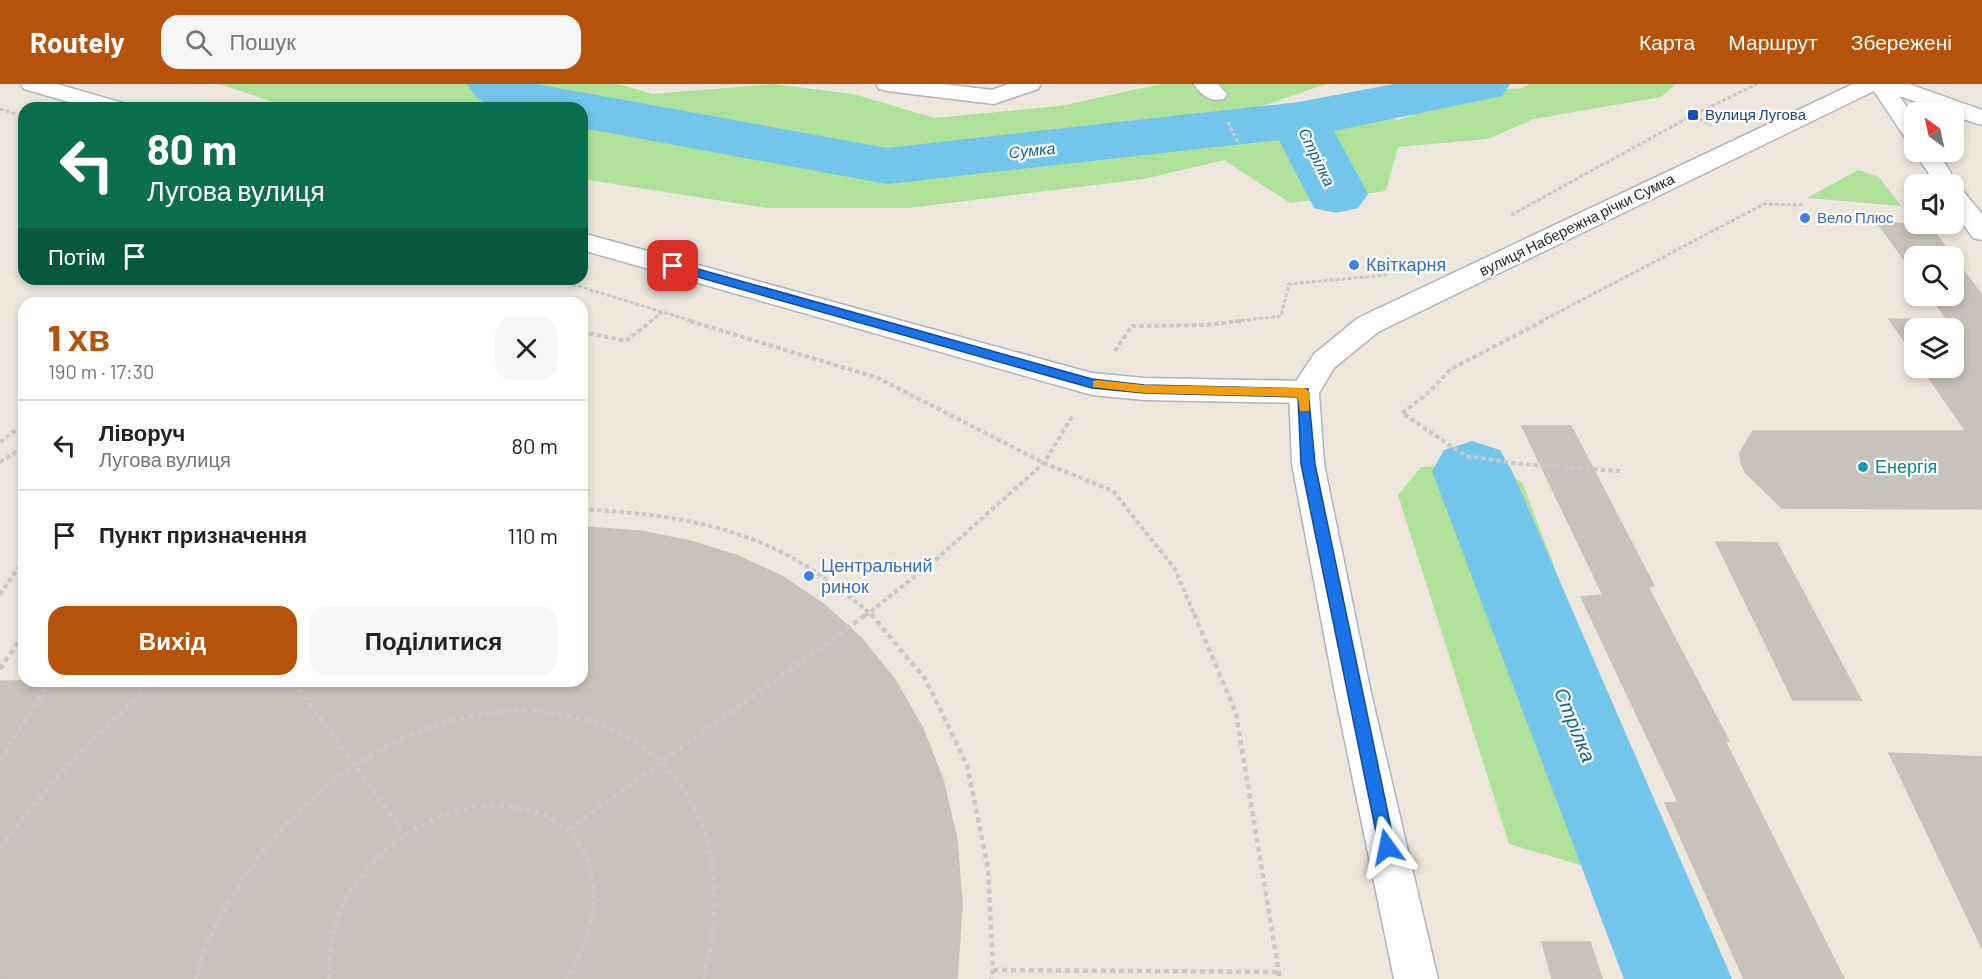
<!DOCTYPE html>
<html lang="uk">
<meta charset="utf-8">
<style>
:root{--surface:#fff;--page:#f6f6f6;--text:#222;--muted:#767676;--line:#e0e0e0;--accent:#b45309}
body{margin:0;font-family:Barlow,sans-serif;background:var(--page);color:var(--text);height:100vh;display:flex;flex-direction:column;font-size:22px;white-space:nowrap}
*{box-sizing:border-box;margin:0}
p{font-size:20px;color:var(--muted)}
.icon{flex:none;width:33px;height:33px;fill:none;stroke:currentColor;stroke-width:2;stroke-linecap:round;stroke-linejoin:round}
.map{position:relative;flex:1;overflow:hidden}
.panel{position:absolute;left:18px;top:213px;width:570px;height:390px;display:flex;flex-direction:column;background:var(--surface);border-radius:18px;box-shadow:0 3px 9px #0003}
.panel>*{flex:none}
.banner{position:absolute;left:18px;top:18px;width:570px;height:183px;border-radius:18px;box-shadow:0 3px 9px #0003;background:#0b6e4f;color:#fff;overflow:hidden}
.needle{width:39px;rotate:327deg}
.tools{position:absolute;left:1904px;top:18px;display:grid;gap:12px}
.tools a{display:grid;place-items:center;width:60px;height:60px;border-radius:12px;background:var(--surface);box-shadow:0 3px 9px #0003;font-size:30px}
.pin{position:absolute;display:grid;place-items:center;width:51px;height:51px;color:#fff;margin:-26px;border-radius:12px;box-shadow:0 3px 9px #0006}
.me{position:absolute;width:66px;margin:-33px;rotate:348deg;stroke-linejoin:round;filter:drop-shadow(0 0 4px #0008)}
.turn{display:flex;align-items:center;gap:21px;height:126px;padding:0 30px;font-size:27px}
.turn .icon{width:78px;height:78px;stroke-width:2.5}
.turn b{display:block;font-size:42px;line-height:51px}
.then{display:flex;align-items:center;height:57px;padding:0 30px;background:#0003;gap:12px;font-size:22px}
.round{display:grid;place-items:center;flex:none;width:63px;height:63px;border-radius:18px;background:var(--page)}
.head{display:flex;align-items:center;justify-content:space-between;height:102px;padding:0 30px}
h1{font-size:36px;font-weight:800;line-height:45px;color:var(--accent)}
.button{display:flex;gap:12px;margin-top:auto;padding:12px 30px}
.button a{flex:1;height:69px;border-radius:18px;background:var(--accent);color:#fff;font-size:24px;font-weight:800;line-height:69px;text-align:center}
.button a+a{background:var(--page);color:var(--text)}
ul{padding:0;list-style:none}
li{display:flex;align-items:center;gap:18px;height:90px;padding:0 30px;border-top:2px solid var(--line)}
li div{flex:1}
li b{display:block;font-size:22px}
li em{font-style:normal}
header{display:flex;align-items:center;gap:36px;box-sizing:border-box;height:84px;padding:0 30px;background:var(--accent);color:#fff}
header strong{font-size:28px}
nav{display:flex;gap:33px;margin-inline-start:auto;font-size:21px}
.search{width:420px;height:54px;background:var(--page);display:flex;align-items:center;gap:15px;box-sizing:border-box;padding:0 21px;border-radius:18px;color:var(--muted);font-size:22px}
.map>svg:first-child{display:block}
.green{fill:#afe19b}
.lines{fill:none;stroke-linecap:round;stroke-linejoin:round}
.river{fill:#73c5eb;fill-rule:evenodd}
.building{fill:#c7c3bc;stroke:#c7c2b6;stroke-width:1.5}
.street-casing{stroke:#b0b2be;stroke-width:3}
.secondary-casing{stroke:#b0b2be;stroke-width:3}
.path-far2{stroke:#c8c8c8;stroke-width:3;stroke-dasharray:4 2;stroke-linecap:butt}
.path-far1{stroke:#c8c8c8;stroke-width:4;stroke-dasharray:4.5 3;stroke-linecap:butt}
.path{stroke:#c8c8c8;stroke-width:4.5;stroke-dasharray:5 4;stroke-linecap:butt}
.street{fill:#fff;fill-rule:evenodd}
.secondary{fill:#fff;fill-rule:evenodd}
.route{fill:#1a73e8;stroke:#114b97;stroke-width:1.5}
.slow{fill:#f59e0b}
.transit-dot{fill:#1a4fb4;stroke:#fff;stroke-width:2}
.shop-dot{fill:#3f7fe0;stroke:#fff;stroke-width:2}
.culture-dot{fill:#0f9aa8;stroke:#fff;stroke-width:2}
.labels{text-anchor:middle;stroke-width:4.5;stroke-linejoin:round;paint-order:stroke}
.far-transit-label{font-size:15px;fill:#164399;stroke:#fff;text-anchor:start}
.far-shop-label{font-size:15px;fill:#366cbe;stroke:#fff;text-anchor:start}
.far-street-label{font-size:15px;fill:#2a2a2a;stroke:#fff}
.far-water-label{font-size:16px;font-style:italic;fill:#116297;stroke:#fff}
.shop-label{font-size:18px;fill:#366cbe;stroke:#fff;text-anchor:start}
.culture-label{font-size:18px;fill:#0d838f;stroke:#fff;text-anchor:start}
.water-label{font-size:20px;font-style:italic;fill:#116297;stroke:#fff}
</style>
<header>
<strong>Routely</strong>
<div class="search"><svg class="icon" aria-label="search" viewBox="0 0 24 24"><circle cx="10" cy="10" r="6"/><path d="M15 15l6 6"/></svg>Пошук</div>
<nav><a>Карта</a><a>Маршрут</a><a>Збережені</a></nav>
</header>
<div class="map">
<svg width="1982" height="895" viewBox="0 0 1982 895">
<rect width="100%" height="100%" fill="#ece6dd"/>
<g class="green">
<polygon points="219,0 619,0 652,10 773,0 853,10 935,34 1060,22 1161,0 1326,0 1240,30 1316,32 1349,23 1398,36 1476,7 1522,4 1530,0 1676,0 1661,13 1534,35 1487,55 1398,63 1386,107 1290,119 1224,76 1144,95 909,124 767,124 582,95 582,24 291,24"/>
<polygon points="1858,86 1879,93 1901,122 1807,114"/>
<polygon points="1489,381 1522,398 1679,810 1509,760 1398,411 1421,383"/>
</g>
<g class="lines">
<g class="river">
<polygon points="467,0 536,0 887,64 1299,18 1394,0 1510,0 1502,12 1334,47 1368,110 1358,124 1336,129 1314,124 1279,56 887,100 582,44 582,24 493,24 475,12"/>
<polygon points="1472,357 1500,366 1512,387 1732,895 1624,895 1432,387 1444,366"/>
</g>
</g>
<g class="building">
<polygon points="1877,138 1929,141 1953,172 1914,172 1914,189"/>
<polygon points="1953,173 1982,211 1982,425 1782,424 1745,388 1741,378 1740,369 1753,347 1966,347 1922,284 1953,284 1953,244 1914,244 1914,271 1889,235 1948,236 1930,212 1953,212"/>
<polygon points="1522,342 1571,342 1654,502 1648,503 1729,657 1725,657 1844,895 1744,895 1665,719 1678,718 1581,513 1603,511"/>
<polygon points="582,443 640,447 690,457 738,472 783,493 825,521 862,555 895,596 922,643 943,696 957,756 962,821 957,895 0,895 0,597 582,597"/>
<polygon points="1716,458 1777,459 1861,616 1793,616"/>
<polygon points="1889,669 1982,673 1982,864"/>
<polygon points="1542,858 1590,858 1602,895 1552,895"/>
</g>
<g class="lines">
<g class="street-casing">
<g id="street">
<polygon points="21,0 57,0 123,19 127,24 90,24 24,5"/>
<polygon points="876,0 944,0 992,6 1008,0 1041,0 1038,5 994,20 887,7 879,5"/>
<path d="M 1194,0 L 1218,0 L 1227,10 L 1224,15 C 1210,18 1202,12 1194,0 Z"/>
<polygon points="1876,0 1909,0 1982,26 1982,41 1953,32 1953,28 1945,28 1879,5"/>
<polygon points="582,149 1092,289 1144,294 1304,297 1315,300 1319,308 1315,316 1304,319 1144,316 1092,311 582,166"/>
</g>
</g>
<g class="secondary-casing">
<g id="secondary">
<polygon points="1853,0 1891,0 1914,33 1914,57 1906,55 1874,7 1378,248 1334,284 1319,309 1324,380 1371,609 1438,895 1394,895 1335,609 1292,380 1289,308 1314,270 1358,234"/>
<polygon points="1914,68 1938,68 1959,102 1982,130 1982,156 1973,154 1953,126 1953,100 1936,100"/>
</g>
</g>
<g class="path-far2">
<polyline points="0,25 16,30"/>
<polyline points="1694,32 1711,41"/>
<polyline points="1228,38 1238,59"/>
<polyline points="1511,131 1693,31 1757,0"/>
<polyline points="555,195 695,238"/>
<polyline points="650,238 662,228"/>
<polyline points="1229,238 1281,232 1289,200 1387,191"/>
<polyline points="1540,238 1764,120 1804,121"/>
</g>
<g class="path-far1">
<polyline points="690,237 878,294 1044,379 1113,407 1175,485 1195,532"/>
<polyline points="1543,237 1451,285 1428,309 1402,329 1466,372 1521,380 1620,387"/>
<polyline points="582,248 626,257 651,237"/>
<polyline points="1115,267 1132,242 1204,241 1242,237"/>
<polyline points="0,358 16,346"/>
<polyline points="0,378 24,363"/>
<path d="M 582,425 C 679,431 762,443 840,506 C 851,514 863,522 872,532"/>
<polyline points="0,510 24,476"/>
<polyline points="865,532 933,478 1044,379 1073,331"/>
</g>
<g class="path">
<polyline points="871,530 926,596 967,681 988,784 993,886 991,895"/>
<polyline points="1194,530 1236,629 1280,895"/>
<polyline points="0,585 24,549"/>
<polyline points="293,597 405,751"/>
<polyline points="0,677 50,597"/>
<polyline points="569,745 867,530"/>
<path d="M 0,765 C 45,702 98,648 155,597"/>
<polyline points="993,886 1279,888"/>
<path d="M 196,895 C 202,867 216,841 230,816 C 290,712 405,623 530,627 C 542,627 555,630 566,632 C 627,641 675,678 699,735 C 721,786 718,843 703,895"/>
<path d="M 329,895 C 330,870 332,842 344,819 C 382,748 468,700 546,732 C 575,744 592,775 593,805 C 595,838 584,868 566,895"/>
</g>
<use href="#street" class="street"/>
<use href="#secondary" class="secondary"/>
</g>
<polygon class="route" points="673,178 1092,295 1144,301 1308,305 1315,380 1395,763 1393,768 1387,771 1381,768 1379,763 1301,380 1298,313 1144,309 1092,304 669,185 668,182"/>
<polygon class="slow" points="1097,296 1144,301 1304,304 1310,308 1309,327 1300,327 1298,313 1144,309 1093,303 1093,297"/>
<rect class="transit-dot" x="1687" y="25" width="12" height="12" rx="3"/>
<g class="shop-dot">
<circle cx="1805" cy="134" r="6"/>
<circle cx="1354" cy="181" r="6"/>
<circle cx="809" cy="492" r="6"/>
</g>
<circle class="culture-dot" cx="1863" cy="383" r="6"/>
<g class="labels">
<g class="far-transit-label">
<text x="1705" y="36">Вулиця Лугова</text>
</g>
<g class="far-shop-label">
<text x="1817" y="139">Вело Плюс</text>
</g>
<g class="far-street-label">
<text transform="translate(1577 141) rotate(-26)" y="5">вулиця Набережна річки Сумка</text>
</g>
<g class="far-water-label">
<text transform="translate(1032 66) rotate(-6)" y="6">Сумка</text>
<text transform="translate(1317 73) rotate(64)" y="6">Стрілка</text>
</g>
<g class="shop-label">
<text x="1366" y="187">Квіткарня</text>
<text x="821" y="488">Центральний<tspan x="821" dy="21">ринок</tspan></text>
</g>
<g class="culture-label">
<text x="1875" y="389">Енергія</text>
</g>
<g class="water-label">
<text transform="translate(1575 641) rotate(68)" y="7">Стрілка</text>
</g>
</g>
</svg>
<div class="tools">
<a><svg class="needle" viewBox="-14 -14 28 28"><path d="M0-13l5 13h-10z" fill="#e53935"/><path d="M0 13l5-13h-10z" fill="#767676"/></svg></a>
<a><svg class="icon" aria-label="sound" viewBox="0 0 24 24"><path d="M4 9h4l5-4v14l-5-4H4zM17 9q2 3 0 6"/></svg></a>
<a><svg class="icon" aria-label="search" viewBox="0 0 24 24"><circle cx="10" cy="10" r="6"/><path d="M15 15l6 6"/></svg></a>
<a><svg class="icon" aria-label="layers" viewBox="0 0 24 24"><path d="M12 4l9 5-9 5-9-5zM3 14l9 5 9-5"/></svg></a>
</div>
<div class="pin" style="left:673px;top:182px;background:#d93025"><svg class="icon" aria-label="arrive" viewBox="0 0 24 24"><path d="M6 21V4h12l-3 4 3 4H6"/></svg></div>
<svg class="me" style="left:1387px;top:763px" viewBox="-20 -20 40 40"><path d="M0-17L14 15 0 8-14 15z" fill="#1a73e8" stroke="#fff" stroke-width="4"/></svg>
<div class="banner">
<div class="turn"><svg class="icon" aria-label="left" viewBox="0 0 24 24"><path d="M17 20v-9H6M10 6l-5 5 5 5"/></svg><div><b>80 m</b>Лугова вулиця</div></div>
<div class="then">Потім<svg class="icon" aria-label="arrive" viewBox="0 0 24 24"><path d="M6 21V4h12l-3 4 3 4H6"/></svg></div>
</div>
<section class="panel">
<div class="head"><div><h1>1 хв</h1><p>190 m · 17:30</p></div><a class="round"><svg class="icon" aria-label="close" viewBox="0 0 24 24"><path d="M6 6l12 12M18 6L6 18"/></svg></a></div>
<ul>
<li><svg class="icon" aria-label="left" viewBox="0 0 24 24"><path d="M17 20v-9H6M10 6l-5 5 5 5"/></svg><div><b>Ліворуч</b><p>Лугова вулиця</p></div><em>80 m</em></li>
<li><svg class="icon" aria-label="arrive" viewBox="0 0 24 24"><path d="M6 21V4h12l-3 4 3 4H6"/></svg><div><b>Пункт призначення</b></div><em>110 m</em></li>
</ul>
<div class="button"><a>Вихід</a><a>Поділитися</a></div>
</section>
</div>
